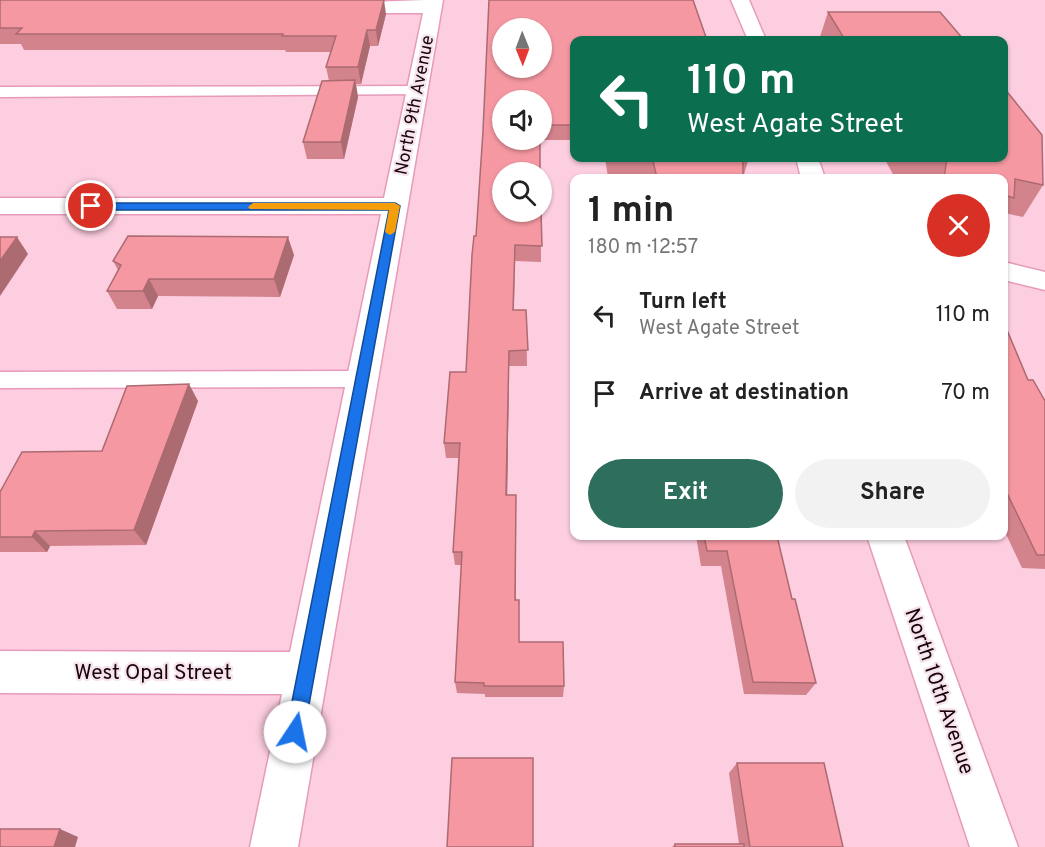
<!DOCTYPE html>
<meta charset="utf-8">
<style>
:root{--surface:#fff;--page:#f2f2f2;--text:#222;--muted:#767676;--accent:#2e6e5d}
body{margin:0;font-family:Overpass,sans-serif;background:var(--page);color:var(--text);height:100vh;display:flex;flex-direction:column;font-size:22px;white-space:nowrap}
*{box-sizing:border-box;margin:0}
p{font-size:20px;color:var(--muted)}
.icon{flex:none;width:33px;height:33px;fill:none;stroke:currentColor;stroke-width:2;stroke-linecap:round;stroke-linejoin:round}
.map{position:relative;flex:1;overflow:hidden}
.drawer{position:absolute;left:570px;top:174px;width:438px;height:366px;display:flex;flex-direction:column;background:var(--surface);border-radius:12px;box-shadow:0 2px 4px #0004}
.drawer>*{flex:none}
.banner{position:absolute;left:570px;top:36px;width:438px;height:126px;border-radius:12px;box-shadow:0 2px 4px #0004;background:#0b6e4f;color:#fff;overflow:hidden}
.needle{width:39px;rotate:179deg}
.tools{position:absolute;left:492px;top:18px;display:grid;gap:12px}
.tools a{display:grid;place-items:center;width:60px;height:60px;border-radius:50%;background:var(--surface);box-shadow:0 2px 4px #0004;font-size:30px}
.pin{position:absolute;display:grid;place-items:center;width:51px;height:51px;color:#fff;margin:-26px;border:3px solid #fff;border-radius:50%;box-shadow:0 2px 6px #0007}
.me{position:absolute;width:66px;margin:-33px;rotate:11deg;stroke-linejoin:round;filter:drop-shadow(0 0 4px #0008)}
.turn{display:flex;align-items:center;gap:21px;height:126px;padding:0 18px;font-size:27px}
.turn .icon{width:78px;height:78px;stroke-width:2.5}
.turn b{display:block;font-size:42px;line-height:51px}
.round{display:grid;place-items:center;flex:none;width:63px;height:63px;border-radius:32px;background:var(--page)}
.overview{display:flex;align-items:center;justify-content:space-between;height:102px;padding:0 18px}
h1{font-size:36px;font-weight:700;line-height:45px}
.cta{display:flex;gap:12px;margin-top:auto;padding:12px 18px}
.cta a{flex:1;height:69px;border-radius:36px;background:var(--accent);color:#fff;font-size:24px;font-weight:700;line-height:69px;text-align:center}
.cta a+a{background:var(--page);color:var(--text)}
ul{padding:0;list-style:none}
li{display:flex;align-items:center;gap:18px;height:78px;padding:0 18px}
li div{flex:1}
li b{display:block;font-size:22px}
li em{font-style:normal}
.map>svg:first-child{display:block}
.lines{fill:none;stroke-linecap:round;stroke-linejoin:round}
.service-casing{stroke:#e79aba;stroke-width:3}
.minor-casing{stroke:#e79aba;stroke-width:3}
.service{fill:#fff;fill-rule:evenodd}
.minor{fill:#fff;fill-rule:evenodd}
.wall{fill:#d3838b;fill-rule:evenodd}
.shaded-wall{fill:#ac6a71}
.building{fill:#f598a2;stroke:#ac6a71;stroke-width:1.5;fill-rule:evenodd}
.route{fill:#1a73e8;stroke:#114b97;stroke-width:1.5}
.slow{fill:#f59e0b}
.labels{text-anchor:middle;stroke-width:4.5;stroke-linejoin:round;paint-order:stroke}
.street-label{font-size:18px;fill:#1b030e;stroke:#f5e4eb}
.near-street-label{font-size:21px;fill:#1b030e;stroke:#f5e4eb}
</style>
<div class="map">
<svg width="1045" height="847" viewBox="0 0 1045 847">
<rect width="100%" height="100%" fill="#fdcde0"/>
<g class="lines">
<g class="service-casing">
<g id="service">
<polygon points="417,86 425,91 422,94 0,97 0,87"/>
<polygon points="362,371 370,373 373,379 370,385 362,387 0,388 0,372"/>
</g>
</g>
<g class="minor-casing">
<g id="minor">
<polygon points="425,0 443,0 298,847 250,847 282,694 0,693 0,651 290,652 381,214 0,214 0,198 384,198 423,13 341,13 332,8 341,3"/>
<polygon points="731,0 749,0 766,40 748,40"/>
<polygon points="796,158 818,158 825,178 801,178"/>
<polygon points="1004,262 1045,272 1045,290 1004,280"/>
<polygon points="867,536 904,536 1018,847 970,847"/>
</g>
</g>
<use href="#service" class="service"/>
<use href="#minor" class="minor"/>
</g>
<g class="wall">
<polygon points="0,0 386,14 378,46 370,46 361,84 356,84 358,97 344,159 307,159 303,142 329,81 326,67 331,52 286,52 285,50 24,50 21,44 0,44"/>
<path d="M 489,0 L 693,0 L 707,40 L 574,40 L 574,140 L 540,140 L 540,172 L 502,172 L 502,212 L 541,212 L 541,262 L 515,261 L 514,310 L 526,310 L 527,366 L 509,366 L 507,495 L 516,495 L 516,600 L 519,600 L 519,642 L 563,642 L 564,686 L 563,697 L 485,697 L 485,694 L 457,693 L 455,682 L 461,565 L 455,565 L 453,552 L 459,458 L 446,458 L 444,443 L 450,372 L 466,372 L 472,255 L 474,236 L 476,236 L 483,131 ZM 502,28 L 542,28 L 542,68 L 502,68 ZM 502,100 L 542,100 L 542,140 L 502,140 Z"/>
<polygon points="828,12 964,40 819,40"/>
<polygon points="605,158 747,158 748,161 743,178 651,178 651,177 608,177"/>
<polygon points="884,158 1004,158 1043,185 1023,217 1005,213 1004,216 1004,178 933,178 934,176 894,176"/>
<polygon points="294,255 280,297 158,296 152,309 117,309 107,291 118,270 113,261"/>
<polygon points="1004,323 1028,380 1045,401 1045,569 1022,568 1004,530"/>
<polygon points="198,401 146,545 50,546 47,552 0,552 0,492 102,451"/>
<polygon points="696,536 777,536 792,599 816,683 806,695 744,694 721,566 701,566"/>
<polygon points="737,763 843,847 672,847 675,844 739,844 729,773"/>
</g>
<g class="shaded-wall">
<polygon points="384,0 386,14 378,46 376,30"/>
<polygon points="367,30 370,46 361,84 358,67"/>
<polygon points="355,80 358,97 344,159 341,142"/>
<polygon points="17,237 28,254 0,296 0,261"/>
<polygon points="288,237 294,255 280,297 274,279"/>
<polygon points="149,279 158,296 152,309 143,291"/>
<polygon points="509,351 509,366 507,510 506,495"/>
<polygon points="189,384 198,401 146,545 134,530"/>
<polygon points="35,531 50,546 47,552 32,537"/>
<polygon points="60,829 78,837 75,847 54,847"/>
</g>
<g class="building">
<polygon points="0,0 384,0 376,30 367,30 358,67 326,67 336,36 282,36 283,34 16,34 22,28 0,28"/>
<path d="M 489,0 L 693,0 L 707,40 L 574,40 L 574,125 L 542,125 L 542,100 L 502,100 L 502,140 L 540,140 L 540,172 L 502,172 L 502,212 L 541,212 L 542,246 L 515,245 L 513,310 L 526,310 L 528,350 L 509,351 L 506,495 L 516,495 L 515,600 L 519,600 L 519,642 L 563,642 L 564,686 L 484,686 L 484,683 L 455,682 L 462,552 L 453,552 L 460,443 L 444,443 L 450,372 L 466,372 L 472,255 L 474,236 L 476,236 L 483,131 ZM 502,28 L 542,28 L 542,68 L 502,68 Z"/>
<polygon points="828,12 940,12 964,40 845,40"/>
<polygon points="355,80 341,142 303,142 322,81"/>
<polygon points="1004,88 1042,135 1043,185 1015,179 1014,198 1004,195 1004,178 944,178 947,158 1004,158"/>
<polygon points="609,158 747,158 748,161 743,161 743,178 657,178 653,161 609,161"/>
<polygon points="128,236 288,237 274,279 149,279 143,291 107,291 121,265 113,261"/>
<polygon points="0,237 17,237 0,261"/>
<polygon points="1004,323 1028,380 1033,380 1045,401 1045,555 1037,555 1004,487"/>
<polygon points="189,384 134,530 35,531 32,537 0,537 0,492 22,452 102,451 127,386"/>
<polygon points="704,536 777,536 792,599 795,599 816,683 753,682 727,551 707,551"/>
<polygon points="452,758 533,758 533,847 447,847"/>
<polygon points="737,763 824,763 843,847 750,847"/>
<polygon points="0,829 60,829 54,847 0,847"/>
<rect x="675" y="844" width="69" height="3"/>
</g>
<polygon class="route" points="395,203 400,206 304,732 302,738 295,741 289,738 286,732 389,210 91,210 86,206 91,203"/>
<polygon class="slow" points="253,203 395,203 400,206 395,232 390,235 385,232 389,210 250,209 248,207"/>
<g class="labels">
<g class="street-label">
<text transform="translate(414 105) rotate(-79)" y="6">North 9th Avenue</text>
</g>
<g class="near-street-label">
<text x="153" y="679">West Opal Street</text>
<text transform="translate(940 691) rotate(71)" y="7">North 10th Avenue</text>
</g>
</g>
</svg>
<div class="tools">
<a><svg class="needle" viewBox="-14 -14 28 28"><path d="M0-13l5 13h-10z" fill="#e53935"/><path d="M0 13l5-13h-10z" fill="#767676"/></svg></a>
<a><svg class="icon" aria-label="sound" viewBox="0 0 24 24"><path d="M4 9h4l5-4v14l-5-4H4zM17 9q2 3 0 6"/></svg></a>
<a><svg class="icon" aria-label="search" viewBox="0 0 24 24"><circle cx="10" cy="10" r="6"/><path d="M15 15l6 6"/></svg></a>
</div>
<div class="pin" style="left:91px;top:206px;background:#d93025"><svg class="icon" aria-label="arrive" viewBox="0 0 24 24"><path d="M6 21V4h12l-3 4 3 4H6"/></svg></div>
<svg class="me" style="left:295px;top:732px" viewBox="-20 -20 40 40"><circle r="19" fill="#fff"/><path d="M0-13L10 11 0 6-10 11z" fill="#1a73e8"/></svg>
<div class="banner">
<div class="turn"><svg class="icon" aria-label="left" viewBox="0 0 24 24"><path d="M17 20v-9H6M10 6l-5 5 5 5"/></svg><div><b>110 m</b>West Agate Street</div></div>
</div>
<section class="drawer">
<div class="overview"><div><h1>1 min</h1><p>180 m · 12:57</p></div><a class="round" style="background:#d93025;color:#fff"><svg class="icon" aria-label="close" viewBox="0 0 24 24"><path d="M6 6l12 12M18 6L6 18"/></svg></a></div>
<ul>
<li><svg class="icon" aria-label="left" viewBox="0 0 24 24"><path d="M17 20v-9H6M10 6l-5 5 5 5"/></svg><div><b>Turn left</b><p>West Agate Street</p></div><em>110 m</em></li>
<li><svg class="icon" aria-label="arrive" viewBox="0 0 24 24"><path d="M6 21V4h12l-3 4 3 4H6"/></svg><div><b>Arrive at destination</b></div><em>70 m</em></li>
</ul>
<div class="cta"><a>Exit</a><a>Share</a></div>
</section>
</div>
